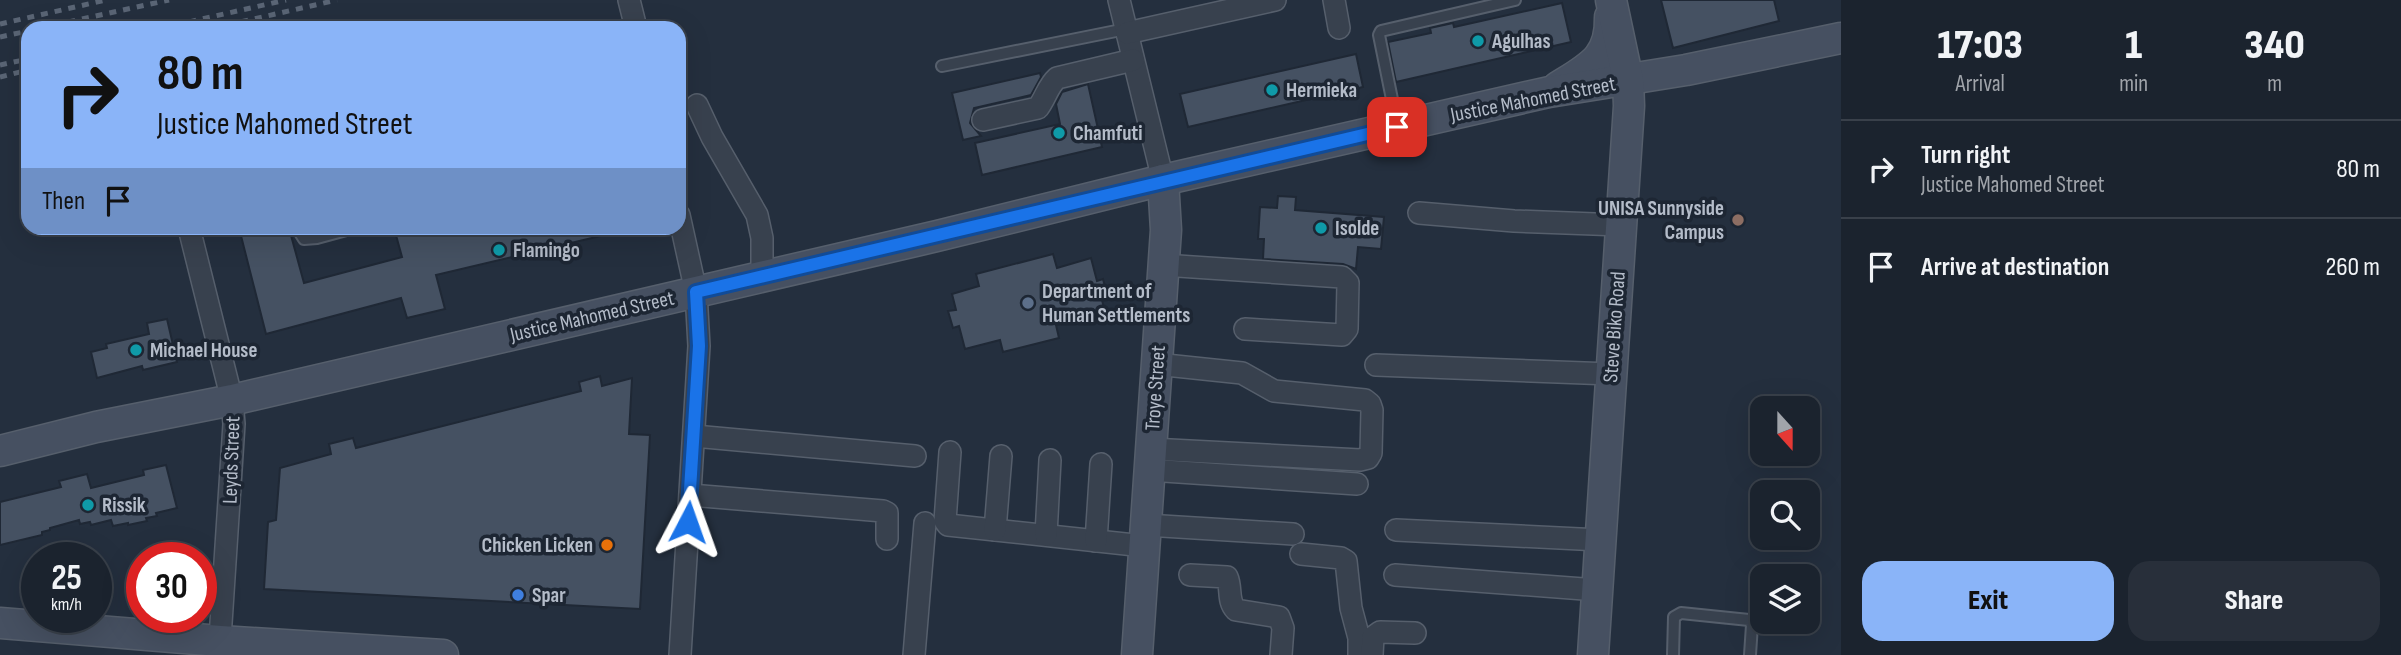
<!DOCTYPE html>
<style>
:root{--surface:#1b232e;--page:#282f3a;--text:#f1f3f6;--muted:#a0a4aa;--line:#39404a;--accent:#8ab4f8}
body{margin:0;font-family:"Sofia Sans Condensed",sans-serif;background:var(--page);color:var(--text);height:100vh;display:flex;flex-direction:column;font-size:26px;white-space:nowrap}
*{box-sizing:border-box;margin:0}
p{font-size:23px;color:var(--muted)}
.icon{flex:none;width:38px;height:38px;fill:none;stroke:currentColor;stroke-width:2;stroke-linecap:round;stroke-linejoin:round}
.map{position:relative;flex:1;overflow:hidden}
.side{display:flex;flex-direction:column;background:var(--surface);width:560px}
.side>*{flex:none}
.top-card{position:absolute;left:21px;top:21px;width:665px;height:214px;border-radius:21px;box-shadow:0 7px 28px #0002,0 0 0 2px var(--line);background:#8ab4f8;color:#111;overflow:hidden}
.needle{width:46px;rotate:159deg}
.buttons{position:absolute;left:1750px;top:396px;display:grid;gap:14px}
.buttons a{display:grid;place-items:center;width:70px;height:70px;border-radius:14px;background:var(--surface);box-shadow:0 7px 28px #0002,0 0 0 2px var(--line);font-size:35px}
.speed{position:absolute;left:21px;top:542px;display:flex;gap:14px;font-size:35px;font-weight:700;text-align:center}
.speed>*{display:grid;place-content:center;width:91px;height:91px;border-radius:50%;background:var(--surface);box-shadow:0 7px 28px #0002,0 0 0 2px var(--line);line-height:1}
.speed small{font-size:18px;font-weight:400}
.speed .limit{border:10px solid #d22;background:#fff;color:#111}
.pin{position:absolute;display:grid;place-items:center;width:60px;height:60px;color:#fff;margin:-30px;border-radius:14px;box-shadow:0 4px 10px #0006}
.me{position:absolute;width:77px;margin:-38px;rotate:4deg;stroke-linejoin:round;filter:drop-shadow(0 0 5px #0008)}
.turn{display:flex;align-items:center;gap:24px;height:147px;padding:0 21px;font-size:32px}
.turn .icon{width:91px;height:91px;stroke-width:2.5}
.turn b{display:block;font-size:49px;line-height:60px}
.then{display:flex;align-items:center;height:66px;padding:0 21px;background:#0003;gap:14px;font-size:26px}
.eta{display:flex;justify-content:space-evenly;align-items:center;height:119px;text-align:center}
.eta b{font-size:42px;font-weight:800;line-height:49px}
.cta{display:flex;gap:14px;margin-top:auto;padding:14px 21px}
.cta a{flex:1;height:80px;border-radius:21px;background:var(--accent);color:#111;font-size:28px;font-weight:800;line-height:80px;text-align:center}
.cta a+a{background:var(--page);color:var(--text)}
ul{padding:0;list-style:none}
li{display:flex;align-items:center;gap:21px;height:98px;padding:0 21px;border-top:2px solid var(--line)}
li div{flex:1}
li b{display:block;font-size:26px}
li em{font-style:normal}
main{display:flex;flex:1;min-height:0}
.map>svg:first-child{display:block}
.building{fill:#455162;stroke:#1f2835;stroke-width:2}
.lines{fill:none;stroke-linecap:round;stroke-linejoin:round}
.service-casing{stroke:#565f6c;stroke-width:14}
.minor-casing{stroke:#565f6c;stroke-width:24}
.secondary-casing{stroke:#565f6c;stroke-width:33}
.service{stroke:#38414e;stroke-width:10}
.minor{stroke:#38414e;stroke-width:21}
.secondary{stroke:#465061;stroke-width:30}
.rail{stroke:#5a6575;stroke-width:5;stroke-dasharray:7 7;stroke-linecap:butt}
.route-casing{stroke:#114b97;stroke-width:18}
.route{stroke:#1a73e8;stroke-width:12}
.culture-dot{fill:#0f9aa8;stroke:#1d2633;stroke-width:2.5}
.education-dot{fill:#8d6e63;stroke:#1d2633;stroke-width:2.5}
.service-dot{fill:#5c6f8a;stroke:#1d2633;stroke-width:2.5}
.food-dot{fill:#e8710a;stroke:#1d2633;stroke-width:2.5}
.shop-dot{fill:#3f7fe0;stroke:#1d2633;stroke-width:2.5}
.labels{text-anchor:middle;stroke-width:7;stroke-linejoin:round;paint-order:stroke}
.poi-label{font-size:21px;font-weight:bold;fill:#b4bcc9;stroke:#1d2633;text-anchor:start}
.street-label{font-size:21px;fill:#b4bcc9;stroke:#1d2633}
</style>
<main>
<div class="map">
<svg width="1841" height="655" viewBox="0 0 1841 655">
<rect width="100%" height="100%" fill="#242f3e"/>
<g class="building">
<polygon points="1661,0 1774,0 1779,21 1673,48"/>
<polygon points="1562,3 1571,42 1396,82 1388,42 1431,33 1430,28 1453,23 1454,27"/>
<polygon points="1356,54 1363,87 1188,127 1180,94"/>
<polygon points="1040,73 1041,77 1031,95 974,108 970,123 981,136 963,140 952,93"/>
<polygon points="1088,84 1102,147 982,175 975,143 1060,124 1056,104 1062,92"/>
<polygon points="1278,196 1296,197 1295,210 1384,217 1381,249 1358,247 1356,269 1343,264 1263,259 1264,239 1258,239 1260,207 1277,208"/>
<polygon points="239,228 289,228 304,283 402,257 394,228 612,228 613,233 436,275 445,309 407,318 401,298 266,334"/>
<polygon points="1053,254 1057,268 1091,258 1097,281 1103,279 1107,294 1101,296 1105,312 1056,325 1059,338 1003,352 1000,340 965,349 959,326 953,328 948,311 956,310 952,294 979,286 976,274"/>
<polygon points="167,319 177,362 143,370 142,366 97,378 91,352 107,348 106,344 149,334 147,323"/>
<polygon points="600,376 602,386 632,378 629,434 650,435 640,609 264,589 268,522 276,520 280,468 331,454 329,444 353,438 356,448 581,391 579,382"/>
<polygon points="166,465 177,508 156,513 157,516 146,518 147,521 128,525 128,523 113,526 111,520 91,525 90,522 80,524 79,520 50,528 50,530 42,532 42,535 0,545 0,502 61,487 59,481 87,474 91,488 144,475 143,470"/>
</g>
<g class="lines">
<g class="service-casing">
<g id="service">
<polyline points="942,66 1126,29"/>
<polyline points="1397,124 1379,35 1381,31 1515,0"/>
<polyline points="297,228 304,239 317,238 354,228"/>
<polyline points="1673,655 1674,617 1681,613 1749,620 1752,625 1750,655"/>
</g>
</g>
<g class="minor-casing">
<g id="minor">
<polyline points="629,0 636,28"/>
<polyline points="1119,0 1163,180"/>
<polyline points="1334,0 1339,28"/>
<polyline points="1127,33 1275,0"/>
<polyline points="697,105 712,137 757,215 762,238 762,276"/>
<path d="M 983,120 L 1038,108 C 1046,97 1048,86 1057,78 L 1133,60"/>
<polyline points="1419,213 1514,221 1621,225"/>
<polyline points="679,215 696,292 699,346 680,655"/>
<polyline points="189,228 232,400 234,424 219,654"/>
<polyline points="1163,265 1342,277 1348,283 1347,329 1342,335 1245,329"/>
<polyline points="1376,365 1611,374"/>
<polyline points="694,436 915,456"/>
<polyline points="1151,449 1360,460 1368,458 1371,453 1372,410 1370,404 1365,400 1274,391 1242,373 1156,364"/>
<polyline points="950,452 945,521 948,525 1144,546"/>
<polyline points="1149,470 1357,484"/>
<polyline points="690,495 883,511 887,513 887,539"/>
<polyline points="1146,525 1293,534"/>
<polyline points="995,530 1001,456"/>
<polyline points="1396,530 1600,540"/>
<polyline points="1046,535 1050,460"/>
<polyline points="1096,541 1101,464"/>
<polyline points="1301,554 1341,558 1346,561 1351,608 1359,638 1359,655"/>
<path d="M 1190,575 L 1227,577 C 1232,588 1227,601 1236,610 L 1279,617 L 1283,628 L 1281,655"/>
<polyline points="1395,575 1597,590"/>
<polyline points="914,655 925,523"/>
<polyline points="1372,655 1373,637 1380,632 1415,633"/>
</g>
</g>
<g class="secondary-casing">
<g id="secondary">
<path d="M 1558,87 C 1590,67 1611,58 1610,17"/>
<polyline points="0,451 96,427 232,400 937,236 1163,180 1549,92 1686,70 1841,38"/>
<polyline points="0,623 220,641 443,655"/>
<polyline points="1137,655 1166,230 1163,180"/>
<polyline points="1593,655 1629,106 1628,80 1611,0"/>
</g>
</g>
<use href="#service" class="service"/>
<use href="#minor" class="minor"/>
<use href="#secondary" class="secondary"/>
<g class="rail">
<polyline points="0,24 106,0"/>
<polyline points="41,28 169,0"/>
<polyline points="162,28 286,0"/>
<polyline points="214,28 337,0"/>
<polyline points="0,37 28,31"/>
<polyline points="0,65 28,59"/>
<polyline points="0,77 28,70"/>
</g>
</g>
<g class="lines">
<g class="route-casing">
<polyline id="route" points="688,522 699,346 696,292 1397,127"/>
</g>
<use href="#route" class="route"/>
</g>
<g class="culture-dot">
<circle cx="1478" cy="41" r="7"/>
<circle cx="1272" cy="90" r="7"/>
<circle cx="1059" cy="133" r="7"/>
<circle cx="1321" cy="228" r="7"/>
<circle cx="499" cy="250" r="7"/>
<circle cx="136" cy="350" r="7"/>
<circle cx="88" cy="505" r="7"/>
</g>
<circle class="education-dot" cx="1738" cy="220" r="7"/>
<circle class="service-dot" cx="1028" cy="303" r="7"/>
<circle class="food-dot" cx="607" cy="545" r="7"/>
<circle class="shop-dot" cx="518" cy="595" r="7"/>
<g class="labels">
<g class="poi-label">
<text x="1492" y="48">Agulhas</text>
<text x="1286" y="97">Hermieka</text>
<text x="1073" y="140">Chamfuti</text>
<text x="1724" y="215" text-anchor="end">UNISA Sunnyside<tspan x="1724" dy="24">Campus</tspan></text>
<text x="1335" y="235">Isolde</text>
<text x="513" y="257">Flamingo</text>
<text x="1042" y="298">Department of<tspan x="1042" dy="24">Human Settlements</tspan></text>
<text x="150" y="357">Michael House</text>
<text x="102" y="512">Rissik</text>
<text x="593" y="552" text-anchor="end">Chicken Licken</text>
<text x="532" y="602">Spar</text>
</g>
<g class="street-label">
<text transform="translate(1533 99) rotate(-11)" y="7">Justice Mahomed Street</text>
<text transform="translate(592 316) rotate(-13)" y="7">Justice Mahomed Street</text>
<text transform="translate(1614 327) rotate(-86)" y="7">Steve Biko Road</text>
<text transform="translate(1155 388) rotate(-86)" y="7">Troye Street</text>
<text transform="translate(231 460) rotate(-88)" y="7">Leyds Street</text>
</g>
</g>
</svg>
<div class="buttons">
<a><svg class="needle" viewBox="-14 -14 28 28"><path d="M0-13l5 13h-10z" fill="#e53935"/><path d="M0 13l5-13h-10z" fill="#a0a4aa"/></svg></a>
<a><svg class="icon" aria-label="search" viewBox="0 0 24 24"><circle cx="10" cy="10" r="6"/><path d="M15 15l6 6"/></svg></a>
<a><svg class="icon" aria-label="layers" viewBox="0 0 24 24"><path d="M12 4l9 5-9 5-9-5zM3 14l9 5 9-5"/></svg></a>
</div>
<div class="speed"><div>25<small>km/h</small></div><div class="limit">30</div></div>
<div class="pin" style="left:1397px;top:127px;background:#d93025"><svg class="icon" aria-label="arrive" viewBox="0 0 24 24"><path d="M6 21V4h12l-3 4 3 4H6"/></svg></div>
<svg class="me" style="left:688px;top:522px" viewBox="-20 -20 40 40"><path d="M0-17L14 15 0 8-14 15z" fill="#1a73e8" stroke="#fff" stroke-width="4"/></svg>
<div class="top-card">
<div class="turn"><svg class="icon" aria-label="right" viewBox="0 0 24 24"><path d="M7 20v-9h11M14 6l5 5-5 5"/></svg><div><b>80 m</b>Justice Mahomed Street</div></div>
<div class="then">Then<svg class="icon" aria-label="arrive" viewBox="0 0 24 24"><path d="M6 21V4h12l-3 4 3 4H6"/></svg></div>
</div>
</div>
<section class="side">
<div class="eta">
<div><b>17:03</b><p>Arrival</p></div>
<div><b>1</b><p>min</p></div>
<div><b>340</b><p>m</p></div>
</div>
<ul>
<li><svg class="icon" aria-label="right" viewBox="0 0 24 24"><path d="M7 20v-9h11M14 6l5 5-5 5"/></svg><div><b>Turn right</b><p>Justice Mahomed Street</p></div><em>80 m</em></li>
<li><svg class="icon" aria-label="arrive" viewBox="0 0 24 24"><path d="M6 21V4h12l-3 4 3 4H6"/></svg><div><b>Arrive at destination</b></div><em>260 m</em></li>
</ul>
<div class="cta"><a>Exit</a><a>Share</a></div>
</section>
</main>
